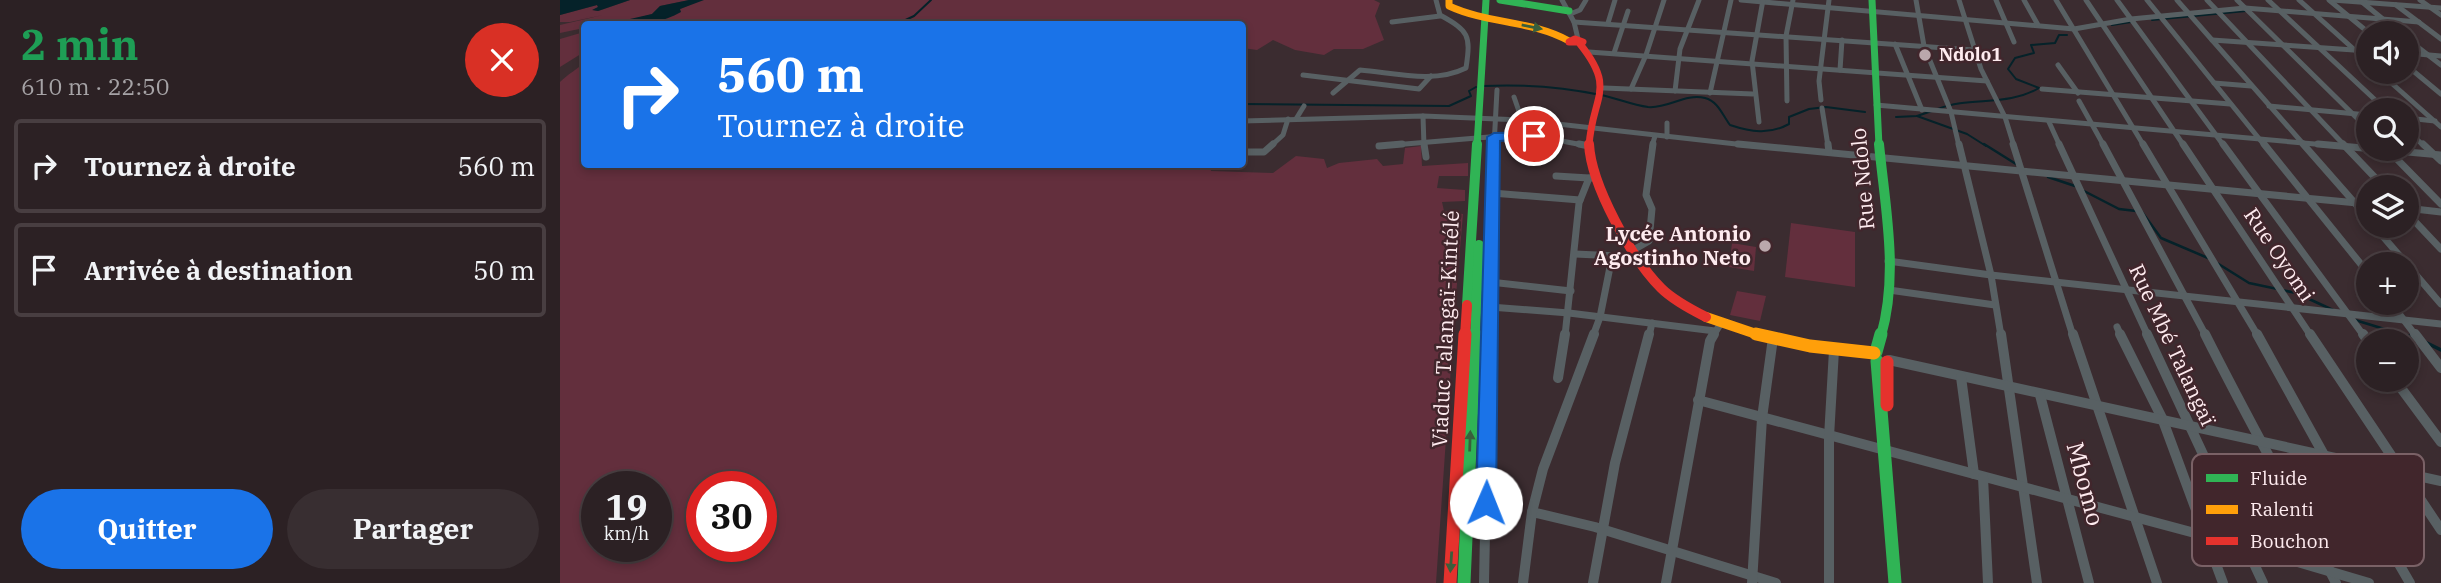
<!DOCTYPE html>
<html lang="fr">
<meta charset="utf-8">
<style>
:root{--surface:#2c2124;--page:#382e31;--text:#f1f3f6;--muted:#a6a3a6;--line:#483e41;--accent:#1a73e8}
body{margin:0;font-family:"IBM Plex Serif",serif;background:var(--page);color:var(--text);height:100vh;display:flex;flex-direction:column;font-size:26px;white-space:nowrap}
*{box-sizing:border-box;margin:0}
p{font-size:23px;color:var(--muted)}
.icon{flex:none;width:38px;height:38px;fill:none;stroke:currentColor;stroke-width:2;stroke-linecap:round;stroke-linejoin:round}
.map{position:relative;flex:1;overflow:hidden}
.details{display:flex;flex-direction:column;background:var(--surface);width:560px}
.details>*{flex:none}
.hud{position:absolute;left:21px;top:21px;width:665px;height:147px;border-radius:7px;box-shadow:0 4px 10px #0003,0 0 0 2px var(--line);background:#1a73e8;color:#fff;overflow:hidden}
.controls{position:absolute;left:1796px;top:21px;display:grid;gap:14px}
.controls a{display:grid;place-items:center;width:63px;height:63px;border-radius:50%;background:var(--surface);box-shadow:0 4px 10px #0003,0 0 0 2px var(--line);font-size:35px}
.speed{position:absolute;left:21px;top:471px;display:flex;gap:14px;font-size:35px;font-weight:700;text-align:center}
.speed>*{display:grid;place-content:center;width:91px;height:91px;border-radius:50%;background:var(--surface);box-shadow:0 4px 10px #0003,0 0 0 2px var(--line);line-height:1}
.speed small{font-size:18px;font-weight:400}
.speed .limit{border:10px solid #d22;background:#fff;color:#111}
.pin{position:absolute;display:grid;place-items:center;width:60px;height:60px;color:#fff;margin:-30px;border:4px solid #fff;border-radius:50%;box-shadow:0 2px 7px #0007}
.me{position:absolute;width:77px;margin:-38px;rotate:1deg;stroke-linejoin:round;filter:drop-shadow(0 0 5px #0008)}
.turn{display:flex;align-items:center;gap:24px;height:147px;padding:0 21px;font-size:32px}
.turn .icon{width:91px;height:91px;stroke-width:2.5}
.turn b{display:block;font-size:49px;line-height:60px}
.round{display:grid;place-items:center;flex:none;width:74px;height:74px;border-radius:37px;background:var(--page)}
.head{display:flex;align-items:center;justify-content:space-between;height:119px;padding:0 21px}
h1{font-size:42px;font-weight:700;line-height:52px;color:#1e9e55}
.button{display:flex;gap:14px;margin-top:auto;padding:14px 21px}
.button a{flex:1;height:80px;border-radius:42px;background:var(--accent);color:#fff;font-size:28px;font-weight:700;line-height:80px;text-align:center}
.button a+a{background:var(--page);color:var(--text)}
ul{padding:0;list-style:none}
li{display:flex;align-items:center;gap:21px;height:94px;margin:0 14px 10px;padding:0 7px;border:4px solid var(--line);border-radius:7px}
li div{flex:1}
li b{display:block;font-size:26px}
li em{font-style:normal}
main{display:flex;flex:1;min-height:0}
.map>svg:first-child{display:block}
.green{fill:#632f3d;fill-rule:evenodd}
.water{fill:#052229}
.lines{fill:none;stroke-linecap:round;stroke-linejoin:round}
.stream-far2{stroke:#052229;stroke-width:2}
.stream-far1{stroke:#052229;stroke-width:2.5}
.stream{stroke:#052229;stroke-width:3.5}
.street-far2{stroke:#586063;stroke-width:5}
.street-far1{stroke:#586063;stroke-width:7}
.street{stroke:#586063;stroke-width:10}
.fast-far2{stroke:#30b455;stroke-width:7}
.fast-far1{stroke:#30b455;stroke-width:10}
.fast{stroke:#30b455;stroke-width:13}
.slow-far2{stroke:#ff9f0a;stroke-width:7}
.slow-far1{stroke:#ff9f0a;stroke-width:10}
.slow{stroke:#ff9f0a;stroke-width:13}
.jam-far2{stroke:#e5322d;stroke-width:7}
.jam-far1{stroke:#e5322d;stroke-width:10}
.jam{stroke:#e5322d;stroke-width:13}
.oneway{fill:#3a5f3c}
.route{fill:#1a73e8;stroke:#114b97;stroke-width:2}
.poi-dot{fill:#baa8ac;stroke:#41262c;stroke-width:2.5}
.labels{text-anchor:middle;stroke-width:5;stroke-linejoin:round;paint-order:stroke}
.far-poi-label{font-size:18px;font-weight:bold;fill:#feebef;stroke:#41262c;text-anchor:start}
.street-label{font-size:21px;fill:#feebef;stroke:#41262c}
.poi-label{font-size:21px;font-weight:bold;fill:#feebef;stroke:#41262c;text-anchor:end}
.near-street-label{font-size:24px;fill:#feebef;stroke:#41262c}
.key{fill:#41262c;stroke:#7a6166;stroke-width:2}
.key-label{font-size:19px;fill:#feebef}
</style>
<main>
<section class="details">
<div class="head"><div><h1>2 min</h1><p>610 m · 22:50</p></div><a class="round" style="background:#d93025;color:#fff"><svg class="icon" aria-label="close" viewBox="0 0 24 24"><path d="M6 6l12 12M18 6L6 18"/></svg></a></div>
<ul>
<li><svg class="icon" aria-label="right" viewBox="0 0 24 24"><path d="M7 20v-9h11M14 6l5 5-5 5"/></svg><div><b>Tournez à droite</b></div><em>560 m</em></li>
<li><svg class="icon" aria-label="arrive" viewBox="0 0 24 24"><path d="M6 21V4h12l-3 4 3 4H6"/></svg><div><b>Arrivée à destination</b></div><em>50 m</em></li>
</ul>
<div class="button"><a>Quitter</a><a>Partager</a></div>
</section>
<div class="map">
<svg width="1881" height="583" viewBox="0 0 1881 583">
<rect width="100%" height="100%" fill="#3b2c30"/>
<g class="green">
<polygon points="70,0 129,0 100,6 92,14 59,23 24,24 24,28 0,33 0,25 43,15 10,22 0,22 0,15 37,5 38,7 33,10 38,11"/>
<polygon points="140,0 814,0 820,3 815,16 824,40 803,49 774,49 764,55 735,50 713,40 697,50 683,48 682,24 88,24"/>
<polygon points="24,32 24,52 0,67 0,39"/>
<path d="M 24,63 L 24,164 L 650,164 L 651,171 L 713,173 L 736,156 L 764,159 L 767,168 L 779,163 L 817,159 L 823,166 L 843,164 L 845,148 L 861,146 L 862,166 L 908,163 L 908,176 L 879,176 L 877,188 L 905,190 L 905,201 L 882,202 L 884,211 L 903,214 L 895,307 L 886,341 L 892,352 L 876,583 L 0,583 L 0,82 C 8,74 16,70 24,63 ZM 37,486 L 96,486 L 96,546 L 37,546 ZM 142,486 L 201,486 L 201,546 L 142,546 Z"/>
<polygon points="1231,223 1295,232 1295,287 1225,277"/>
<polygon points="1172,243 1196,247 1194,271 1169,267"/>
<polygon points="1177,291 1206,296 1200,321 1170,315"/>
</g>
<g class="water">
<polygon points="0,0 70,0 38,11 32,10 38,7 37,5 0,15"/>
<path d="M 129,0 L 144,0 L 120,9 L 121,12 C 98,25 75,25 48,24 L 92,14 L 100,6 Z"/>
</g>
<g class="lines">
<g class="stream-far2">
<polyline points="1592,20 1686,11"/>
<polyline points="337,24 354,16 371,0"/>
<polyline points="1552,25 1571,22"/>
<path d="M 923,86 C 963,84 1002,87 1041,95 C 1056,98 1072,105 1088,107 C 1108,109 1125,93 1145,98 C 1158,101 1163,116 1170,125 C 1191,132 1209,135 1229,124 L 1229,117 L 1249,109 L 1266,107 L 1305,112"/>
<polyline points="682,104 889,106 911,96 909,91 916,87"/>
<path d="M 1378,109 C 1410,96 1447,107 1479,88 L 1456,79 L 1448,69 L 1455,58 L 1474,53 L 1471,45 L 1495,43 L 1499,35 L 1507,35"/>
<polyline points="1357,116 1407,134 1426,146"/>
<polyline points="1336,117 1357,116 1372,111"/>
</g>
<g class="stream-far1">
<polyline points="1424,144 1456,164"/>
<polyline points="1488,177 1515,186"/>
<polyline points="1524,191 1559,209 1576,211"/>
<polyline points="1582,212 1601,238 1648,258"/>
<polyline points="1657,263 1689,283 1736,293 1773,310"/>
<polyline points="1795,320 1847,336"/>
</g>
<g class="stream">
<polyline points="1841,334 1852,337"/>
<polyline points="1865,342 1881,350"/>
</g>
<g class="street-far2">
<polyline points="1002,0 1014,22 1018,39"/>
<polyline points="1181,0 1514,29 1571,19 1685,8 1859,22"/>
<polyline points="1356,0 1364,46 1391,112 1399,146"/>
<polyline points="1399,0 1421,69 1445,117 1454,146"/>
<polyline points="1436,0 1454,42"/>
<polyline points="1464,0 1478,25"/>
<polyline points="1496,0 1584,146"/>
<polyline points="1526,0 1624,146"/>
<polyline points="1557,0 1664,146"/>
<polyline points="1587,0 1705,146"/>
<polyline points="1617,0 1745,146"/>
<polyline points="1647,0 1785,146"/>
<polyline points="1677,0 1808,129"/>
<polyline points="1708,0 1826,110"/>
<polyline points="1739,0 1808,62"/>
<polyline points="1769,0 1809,33"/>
<polyline points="1772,0 1881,8"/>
<polyline points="1860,0 1881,15"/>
<polyline points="1802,2 1840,33"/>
<polyline points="1836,5 1881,39"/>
<polyline points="1010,14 1020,10 1026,0"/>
<polyline points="832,22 880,16"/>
<polyline points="1014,22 1414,50"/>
<polyline points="1048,23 1055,0"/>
<polyline points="1846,38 1881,65"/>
<polyline points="1652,40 1808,51"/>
<polyline points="1335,44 1362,110"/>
<polyline points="1029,52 1427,81"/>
<polyline points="1054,53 1068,11"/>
<polyline points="1846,53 1881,56"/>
<polyline points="1498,65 1518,93"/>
<polyline points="1846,65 1881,94"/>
<polyline points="1280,70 1282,40"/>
<polyline points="1819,72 1881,127"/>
<polyline points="743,75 859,89 871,76"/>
<polyline points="1654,83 1691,86"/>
<polyline points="1044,88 1193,94"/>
<polyline points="1071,89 1086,55 1104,0"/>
<polyline points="1482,89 1670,104"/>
<polyline points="1115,91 1120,49 1139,0"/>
<path d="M 773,93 L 800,70 C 835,73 874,84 906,68 C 911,35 909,31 880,15 L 876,0"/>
<polyline points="1150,93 1171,0"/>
<polyline points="954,97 962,120"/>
<polyline points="1261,100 1259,81 1269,0"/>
<polyline points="1227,101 1226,36 1233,0"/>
<polyline points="1519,101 1544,146"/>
<polyline points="1316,105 1778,146"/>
<polyline points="1709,106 1808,115"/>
<polyline points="1262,108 1268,146"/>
<polyline points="863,116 864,146"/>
<polyline points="1846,118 1875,121"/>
<polyline points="736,119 744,106"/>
<polyline points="682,121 863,116 962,120 1194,146"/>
<polyline points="1199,122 1192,61 1203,0"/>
<polyline points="1489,122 1500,146"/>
<polyline points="1107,123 1107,137"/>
<polyline points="1846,129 1864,146"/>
<polyline points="711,146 723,135 728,119"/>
<polyline points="821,146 965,134 1028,146"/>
<polyline points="934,146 937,90"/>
<polyline points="1092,146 1095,136"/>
</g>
<g class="street-far1">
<polyline points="864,144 866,157"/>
<polyline points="1019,144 1029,146"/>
<polyline points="1178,144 1808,204"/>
<polyline points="1268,144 1269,152"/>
<polyline points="1399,144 1431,275 1441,336"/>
<polyline points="1453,144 1513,336"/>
<polyline points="1499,144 1588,336"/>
<polyline points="1543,144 1646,336"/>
<polyline points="1583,144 1698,336"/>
<polyline points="1623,144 1751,336"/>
<polyline points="1663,144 1804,336"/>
<polyline points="1704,144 1808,273"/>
<polyline points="1743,144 1808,218"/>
<polyline points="1758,144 1881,155"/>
<polyline points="1783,144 1824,187"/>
<polyline points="1863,144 1881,161"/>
<polyline points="819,146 842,144"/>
<polyline points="1829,151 1881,204"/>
<polyline points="682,152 704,152 713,144"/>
<polyline points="996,176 1029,178"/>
<polyline points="932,193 1020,200"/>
<polyline points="1846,208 1881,212"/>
<polyline points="1846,212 1881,249"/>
<polyline points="1814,226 1881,304"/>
<polyline points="1075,249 1089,241 1092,209 1086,195 1093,144"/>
<polyline points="1015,254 1080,257"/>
<polyline points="1328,261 1431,275 1881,324"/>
<polyline points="930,282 1011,291"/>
<polyline points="1329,290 1435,305"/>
<polyline points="1831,303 1856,336"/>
<polyline points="930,307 1009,313 1155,331"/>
<polyline points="1557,327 1561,336"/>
<polyline points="929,336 934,144"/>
<polyline points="1005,336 1019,203 1029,178 1037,178"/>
<polyline points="1033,336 1040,317 1052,257"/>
<polyline points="1089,336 1092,323"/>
<polyline points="1153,336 1161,323"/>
</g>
<g class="street">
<polyline points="1441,334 1477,583"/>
<polyline points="1513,334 1597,583"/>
<polyline points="1560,334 1602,418 1663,583"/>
<polyline points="1587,334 1703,583"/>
<path d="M 1645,334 C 1687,418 1733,499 1776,583"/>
<polyline points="1697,334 1764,455"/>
<polyline points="1750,334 1881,530"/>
<polyline points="1803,334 1808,341"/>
<polyline points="1855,334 1881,368"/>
<polyline points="1329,360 1881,481"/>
<polyline points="1401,377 1414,474"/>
<polyline points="998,378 1005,334"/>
<polyline points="1835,380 1881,442"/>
<polyline points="1480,395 1529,583"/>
<polyline points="1138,400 1687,547 1809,583"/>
<polyline points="1778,459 1850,583"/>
<polyline points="1423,477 1428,583"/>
<polyline points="972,512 1035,527 1216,583"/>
<polyline points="924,583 929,334"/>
<polyline points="963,583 972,512 983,469 1034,334"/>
<polyline points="1033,583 1055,463 1089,334"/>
<polyline points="1106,583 1150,341 1154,334"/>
<polyline points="1192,583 1202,418 1213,338"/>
<polyline points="1269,583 1269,437 1274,350"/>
</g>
<g class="fast-far2">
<polyline points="940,0 1009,11"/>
<polyline points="1312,0 1319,146"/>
<polyline points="917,146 926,0"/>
</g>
<g class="fast-far1">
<path d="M 1319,144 C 1325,207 1339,273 1321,336"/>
<polyline points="907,305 917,144"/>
<polyline points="915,336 919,245"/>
</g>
<g class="fast">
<polyline points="1316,352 1321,334"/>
<polyline points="1317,361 1335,583"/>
<polyline points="904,583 915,334"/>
</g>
<path class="slow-far2" d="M 889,0 L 889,6 C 928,24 971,20 1009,41"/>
<polyline class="slow-far1" points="1146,317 1202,336"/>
<polyline class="slow" points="1196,334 1250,346 1314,353"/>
<g class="jam-far2">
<polygon points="1015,39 1023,42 1009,42"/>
<path d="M 1020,44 C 1057,90 1032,96 1029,146"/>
</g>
<g class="jam-far1">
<path d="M 1029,144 C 1031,185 1072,259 1101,288 C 1113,300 1130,309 1146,317"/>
<polyline points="905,336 907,305"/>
</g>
<g class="jam">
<polyline points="1327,362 1327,405"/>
<polyline points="890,583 905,334"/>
</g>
</g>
<defs><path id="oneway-solid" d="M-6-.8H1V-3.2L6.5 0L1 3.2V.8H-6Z" transform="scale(1.75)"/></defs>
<g class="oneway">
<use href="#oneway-solid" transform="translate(972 27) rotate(11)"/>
<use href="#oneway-solid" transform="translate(910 441) rotate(-88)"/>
<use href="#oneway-solid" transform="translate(891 562) rotate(94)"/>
</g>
<polygon class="route" points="974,132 980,136 979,138 940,141 936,503 933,508 926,510 919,508 916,503 927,137 934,133"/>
<g class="poi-dot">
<circle cx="1365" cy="55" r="7"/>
<circle cx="1205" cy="246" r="7"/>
</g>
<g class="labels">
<g class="far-poi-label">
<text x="1379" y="61">Ndolo1</text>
</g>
<g class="street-label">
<text transform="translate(1303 179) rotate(-95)" y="7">Rue Ndolo</text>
<text transform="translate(1719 255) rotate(56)" y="7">Rue Oyomi</text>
<text transform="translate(886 329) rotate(-87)" y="7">Viaduc Talangaï-Kintélé</text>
<text transform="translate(1612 345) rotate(65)" y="7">Rue Mbé Talangaï</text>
</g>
<g class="poi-label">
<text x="1191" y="241">Lycée Antonio<tspan x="1191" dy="24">Agostinho Neto</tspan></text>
</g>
<g class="near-street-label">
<text transform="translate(1525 484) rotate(75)" y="8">Mbomo</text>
</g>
</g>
<rect x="1632" y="454" width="232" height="112" rx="10" class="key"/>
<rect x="1646" y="474" width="32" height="8" fill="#30b455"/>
<rect x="1646" y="505" width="32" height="9" fill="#ff9f0a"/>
<rect x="1646" y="537" width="32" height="8" fill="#e5322d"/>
<g class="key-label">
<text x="1690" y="485">Fluide</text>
<text x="1690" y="516">Ralenti</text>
<text x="1690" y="548">Bouchon</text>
</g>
</svg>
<div class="controls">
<a><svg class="icon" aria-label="sound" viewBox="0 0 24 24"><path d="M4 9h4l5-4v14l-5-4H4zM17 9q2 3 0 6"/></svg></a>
<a><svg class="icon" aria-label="search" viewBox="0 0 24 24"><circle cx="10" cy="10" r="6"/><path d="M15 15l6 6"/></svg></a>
<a><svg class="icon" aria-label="layers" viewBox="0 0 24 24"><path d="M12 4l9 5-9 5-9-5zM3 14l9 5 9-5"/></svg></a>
<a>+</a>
<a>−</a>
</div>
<div class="speed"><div>19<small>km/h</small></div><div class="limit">30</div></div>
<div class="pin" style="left:974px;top:136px;background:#d93025"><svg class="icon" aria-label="arrive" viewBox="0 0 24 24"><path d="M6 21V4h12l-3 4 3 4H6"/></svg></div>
<svg class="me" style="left:926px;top:503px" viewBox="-20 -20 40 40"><circle r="19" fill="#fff"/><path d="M0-13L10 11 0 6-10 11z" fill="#1a73e8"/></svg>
<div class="hud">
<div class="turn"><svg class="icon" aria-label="right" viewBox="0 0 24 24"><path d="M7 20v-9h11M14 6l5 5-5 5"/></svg><div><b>560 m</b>Tournez à droite</div></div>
</div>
</div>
</main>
